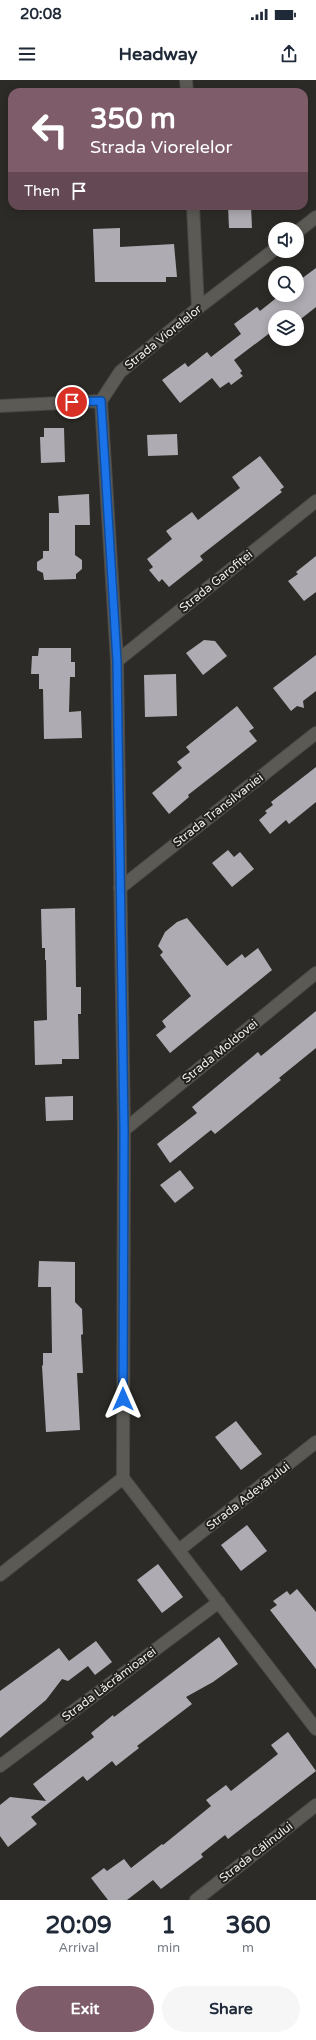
<!DOCTYPE html>
<meta charset="utf-8">
<style>
:root{--surface:#fff;--page:#f6f6f7;--text:#1f2937;--muted:#747a83;--accent:#7e5c6a}
body{margin:0;font-family:"Varela Round",sans-serif;background:var(--page);color:var(--text);height:100vh;display:flex;flex-direction:column;font-size:15px;white-space:nowrap}
*{box-sizing:border-box;margin:0}
p{font-size:13px;color:var(--muted)}
.icon{flex:none;width:22px;height:22px;fill:none;stroke:currentColor;stroke-width:2;stroke-linecap:round;stroke-linejoin:round}
.map{position:relative;height:1820px;overflow:hidden}
.details{display:flex;flex-direction:column;background:var(--surface);flex:1}
.details>*{flex:none}
.banner{position:absolute;left:8px;top:8px;width:300px;height:122px;border-radius:12px;box-shadow:0 2px 10px #0003;background:#7e5c6a;color:#fff;overflow:hidden}
.buttons{position:absolute;left:268px;top:142px;display:grid;gap:8px}
.buttons a{display:grid;place-items:center;width:36px;height:36px;border-radius:50%;background:var(--surface);box-shadow:0 2px 10px #0003;font-size:20px}
.pin{position:absolute;display:grid;place-items:center;width:34px;height:34px;color:#fff;margin:-17px;border:2px solid #fff;border-radius:50%;box-shadow:0 1px 4px #0007}
.me{position:absolute;width:44px;margin:-22px;rotate:0deg;stroke-linejoin:round;filter:drop-shadow(0 0 3px #0008)}
.turn{display:flex;align-items:center;gap:14px;height:84px;padding:0 16px;font-size:18px}
.turn .icon{width:52px;height:52px;stroke-width:2.5}
.turn b{display:block;font-size:28px;line-height:34px}
.then{display:flex;align-items:center;height:38px;padding:0 16px;background:#0003;gap:8px;font-size:15px}
.eta{display:flex;justify-content:space-evenly;align-items:center;height:68px;text-align:center}
.eta b{font-size:24px;font-weight:700;line-height:28px}
.action{display:flex;gap:8px;margin-top:auto;padding:8px 16px}
.action a{flex:1;height:46px;border-radius:24px;background:var(--accent);color:#fff;font-size:16px;font-weight:700;line-height:46px;text-align:center}
.action a+a{background:var(--page);color:var(--text)}
.status{display:flex;justify-content:space-between;align-items:center;height:28px;padding:0 20px;background:var(--surface);direction:ltr}
.status svg{height:11px;fill:currentColor}
header{display:flex;justify-content:space-between;align-items:center;height:52px;padding:0 16px;background:var(--surface);font-size:18px;font-weight:700}
.map>svg:first-child{display:block}
.building{fill:#aeacb2}
.lines{fill:none;stroke-linecap:round;stroke-linejoin:round}
.minor-casing{stroke:#494845;stroke-width:14}
.minor{stroke:#5c5a55;stroke-width:12}
.route-casing{stroke:#114b97;stroke-width:10}
.route{stroke:#1a73e8;stroke-width:7}
.labels{text-anchor:middle;stroke-width:4;stroke-linejoin:round;paint-order:stroke}
.street-label{font-size:12px;fill:#efeeeb;stroke:#23211d}
</style>
<div class="status"><b>20:08</b><svg viewBox="0 0 49 12"><path d="M0 12V9h3v3zM5 12V6h3v6zM10 12V3h3v9zM15 12V0h3v12zM26 1h20v11H26zM47 4h2v5h-2z"/></svg></div>
<header><svg class="icon" aria-label="menu" viewBox="0 0 24 24"><path d="M4 6h16M4 12h16M4 18h16"/></svg>Headway<svg class="icon" aria-label="share" viewBox="0 0 24 24"><path d="M12 15V3M7 8l5-5 5 5M5 13v7h14v-7"/></svg></header>
<div class="map">
<svg width="316" height="1820" viewBox="0 0 316 1820">
<rect width="100%" height="100%" fill="#2d2b27"/>
<g class="building">
<polygon points="228,126 251,126 252,148 229,148"/>
<polygon points="120,148 120,167 174,164 177,197 166,197 166,202 95,202 93,149"/>
<polygon points="316,188 316,227 297,242 297,233 291,237 275,237 275,249 234,280 242,291 240,293 243,296 231,305 229,302 220,308 212,298 180,323 162,300 185,283 188,287 207,272 211,277 241,254 234,244 257,227 260,231 280,215 297,215 297,202"/>
<polygon points="44,348 64,348 65,382 41,383 40,357 44,357"/>
<polygon points="177,354 178,375 148,376 147,355"/>
<polygon points="260,376 284,407 280,410 282,412 200,476 203,480 169,507 162,499 159,502 149,490 153,487 147,479 172,459 166,451 192,432 198,440 240,408 232,397"/>
<polygon points="89,414 90,445 75,445 75,475 82,480 82,489 76,494 76,499 44,500 43,493 37,490 37,482 43,478 43,471 49,471 49,433 59,433 58,416"/>
<polygon points="316,476 316,512 304,521 288,501 298,494 296,492"/>
<polygon points="204,560 215,561 227,576 203,595 186,573"/>
<polygon points="39,568 71,568 71,582 75,582 75,597 70,597 69,632 81,631 82,658 44,659 43,609 39,609 39,594 31,594 32,576 38,576"/>
<polygon points="316,575 316,611 303,621 304,628 297,626 291,631 273,608"/>
<polygon points="176,594 177,636 145,637 144,595"/>
<polygon points="237,626 254,648 249,651 257,661 188,715 189,717 169,734 152,713 182,688 177,682 190,672 186,667"/>
<polygon points="316,687 316,722 289,744 286,740 270,754 259,740 267,733 265,731 273,725 271,722"/>
<polygon points="228,770 234,777 240,772 254,789 232,807 212,783"/>
<polygon points="75,828 76,907 81,907 81,934 78,934 79,979 62,979 62,984 35,985 34,941 47,940 46,880 45,880 45,868 42,868 41,829"/>
<polygon points="187,838 227,886 242,874 245,878 258,868 272,890 170,973 156,955 166,947 162,941 191,916 160,875 163,872 158,866 165,852 177,842"/>
<polygon points="316,931 316,968 279,998 281,1000 215,1054 211,1050 170,1083 157,1064 197,1033 192,1027 258,972 261,976"/>
<polygon points="73,1016 73,1040 46,1041 45,1017"/>
<polygon points="180,1090 194,1108 175,1123 160,1105"/>
<polygon points="39,1181 75,1182 75,1222 82,1229 83,1254 81,1255 83,1293 77,1293 80,1350 46,1352 42,1286 43,1285 43,1273 52,1273 51,1207 38,1207"/>
<polygon points="236,1341 262,1374 241,1390 215,1357"/>
<polygon points="247,1445 267,1471 241,1491 221,1465"/>
<polygon points="158,1484 183,1517 162,1533 137,1500"/>
<polygon points="297,1509 316,1532 316,1589 270,1530 277,1525 273,1521 287,1511 290,1515"/>
<polygon points="219,1557 238,1584 213,1602 186,1617 192,1624 137,1666 139,1668 116,1686 112,1681 87,1701 83,1696 31,1737 37,1744 8,1767 0,1756 0,1725 10,1717 46,1721 33,1704 94,1657 91,1653 113,1635 114,1637"/>
<polygon points="96,1561 112,1582 95,1595 88,1586 68,1601 62,1599 46,1620 0,1658 0,1611 59,1568 69,1581"/>
<polygon points="288,1652 316,1691 228,1759 225,1755 201,1774 203,1777 161,1809 153,1800 127,1820 108,1820 91,1798 104,1788 107,1791 124,1779 131,1788 162,1764 163,1765 211,1726 206,1720 226,1705 231,1711 278,1674 271,1665"/>
</g>
<g class="lines">
<g class="minor-casing">
<g id="minor">
<polyline points="186,0 187,12"/>
<polyline points="193,126 198,228"/>
<polyline points="297,152 316,137"/>
<polyline points="101,321 117,581 124,1050 123,1398 316,1649"/>
<polyline points="0,326 101,321 120,292 198,228 275,169"/>
<polyline points="117,581 316,421"/>
<polyline points="120,808 316,653"/>
<polyline points="124,1050 316,893"/>
<polyline points="179,1470 316,1362"/>
<polyline points="0,1495 123,1398"/>
<polyline points="0,1686 219,1522"/>
<polyline points="196,1820 316,1725"/>
</g>
</g>
<use href="#minor" class="minor"/>
</g>
<g class="lines">
<g class="route-casing">
<polyline id="route" points="72,322 101,321 117,581 124,1050 123,1319"/>
</g>
<use href="#route" class="route"/>
</g>
<g class="labels">
<g class="street-label">
<text transform="translate(163 257) rotate(-39)" y="4">Strada Viorelelor</text>
<text transform="translate(216 501) rotate(-39)" y="4">Strada Garofiței</text>
<text transform="translate(218 730) rotate(-38)" y="4">Strada Transilvaniei</text>
<text transform="translate(220 971) rotate(-39)" y="4">Strada Moldovei</text>
<text transform="translate(248 1416) rotate(-38)" y="4">Strada Adevărului</text>
<text transform="translate(109 1604) rotate(-37)" y="4">Strada Lăcrămioarei</text>
<text transform="translate(256 1772) rotate(-38)" y="4">Strada Călinului</text>
</g>
</g>
</svg>
<div class="buttons">
<a><svg class="icon" aria-label="sound" viewBox="0 0 24 24"><path d="M4 9h4l5-4v14l-5-4H4zM17 9q2 3 0 6"/></svg></a>
<a><svg class="icon" aria-label="search" viewBox="0 0 24 24"><circle cx="10" cy="10" r="6"/><path d="M15 15l6 6"/></svg></a>
<a><svg class="icon" aria-label="layers" viewBox="0 0 24 24"><path d="M12 4l9 5-9 5-9-5zM3 14l9 5 9-5"/></svg></a>
</div>
<div class="pin" style="left:72px;top:322px;background:#d93025"><svg class="icon" aria-label="arrive" viewBox="0 0 24 24"><path d="M6 21V4h12l-3 4 3 4H6"/></svg></div>
<svg class="me" style="left:123px;top:1319px" viewBox="-20 -20 40 40"><path d="M0-17L14 15 0 8-14 15z" fill="#1a73e8" stroke="#fff" stroke-width="4"/></svg>
<div class="banner">
<div class="turn"><svg class="icon" aria-label="left" viewBox="0 0 24 24"><path d="M17 20v-9H6M10 6l-5 5 5 5"/></svg><div><b>350 m</b>Strada Viorelelor</div></div>
<div class="then">Then<svg class="icon" aria-label="arrive" viewBox="0 0 24 24"><path d="M6 21V4h12l-3 4 3 4H6"/></svg></div>
</div>
</div>
<section class="details">
<div class="eta">
<div><b>20:09</b><p>Arrival</p></div>
<div><b>1</b><p>min</p></div>
<div><b>360</b><p>m</p></div>
</div>
<div class="action"><a>Exit</a><a>Share</a></div>
</section>
